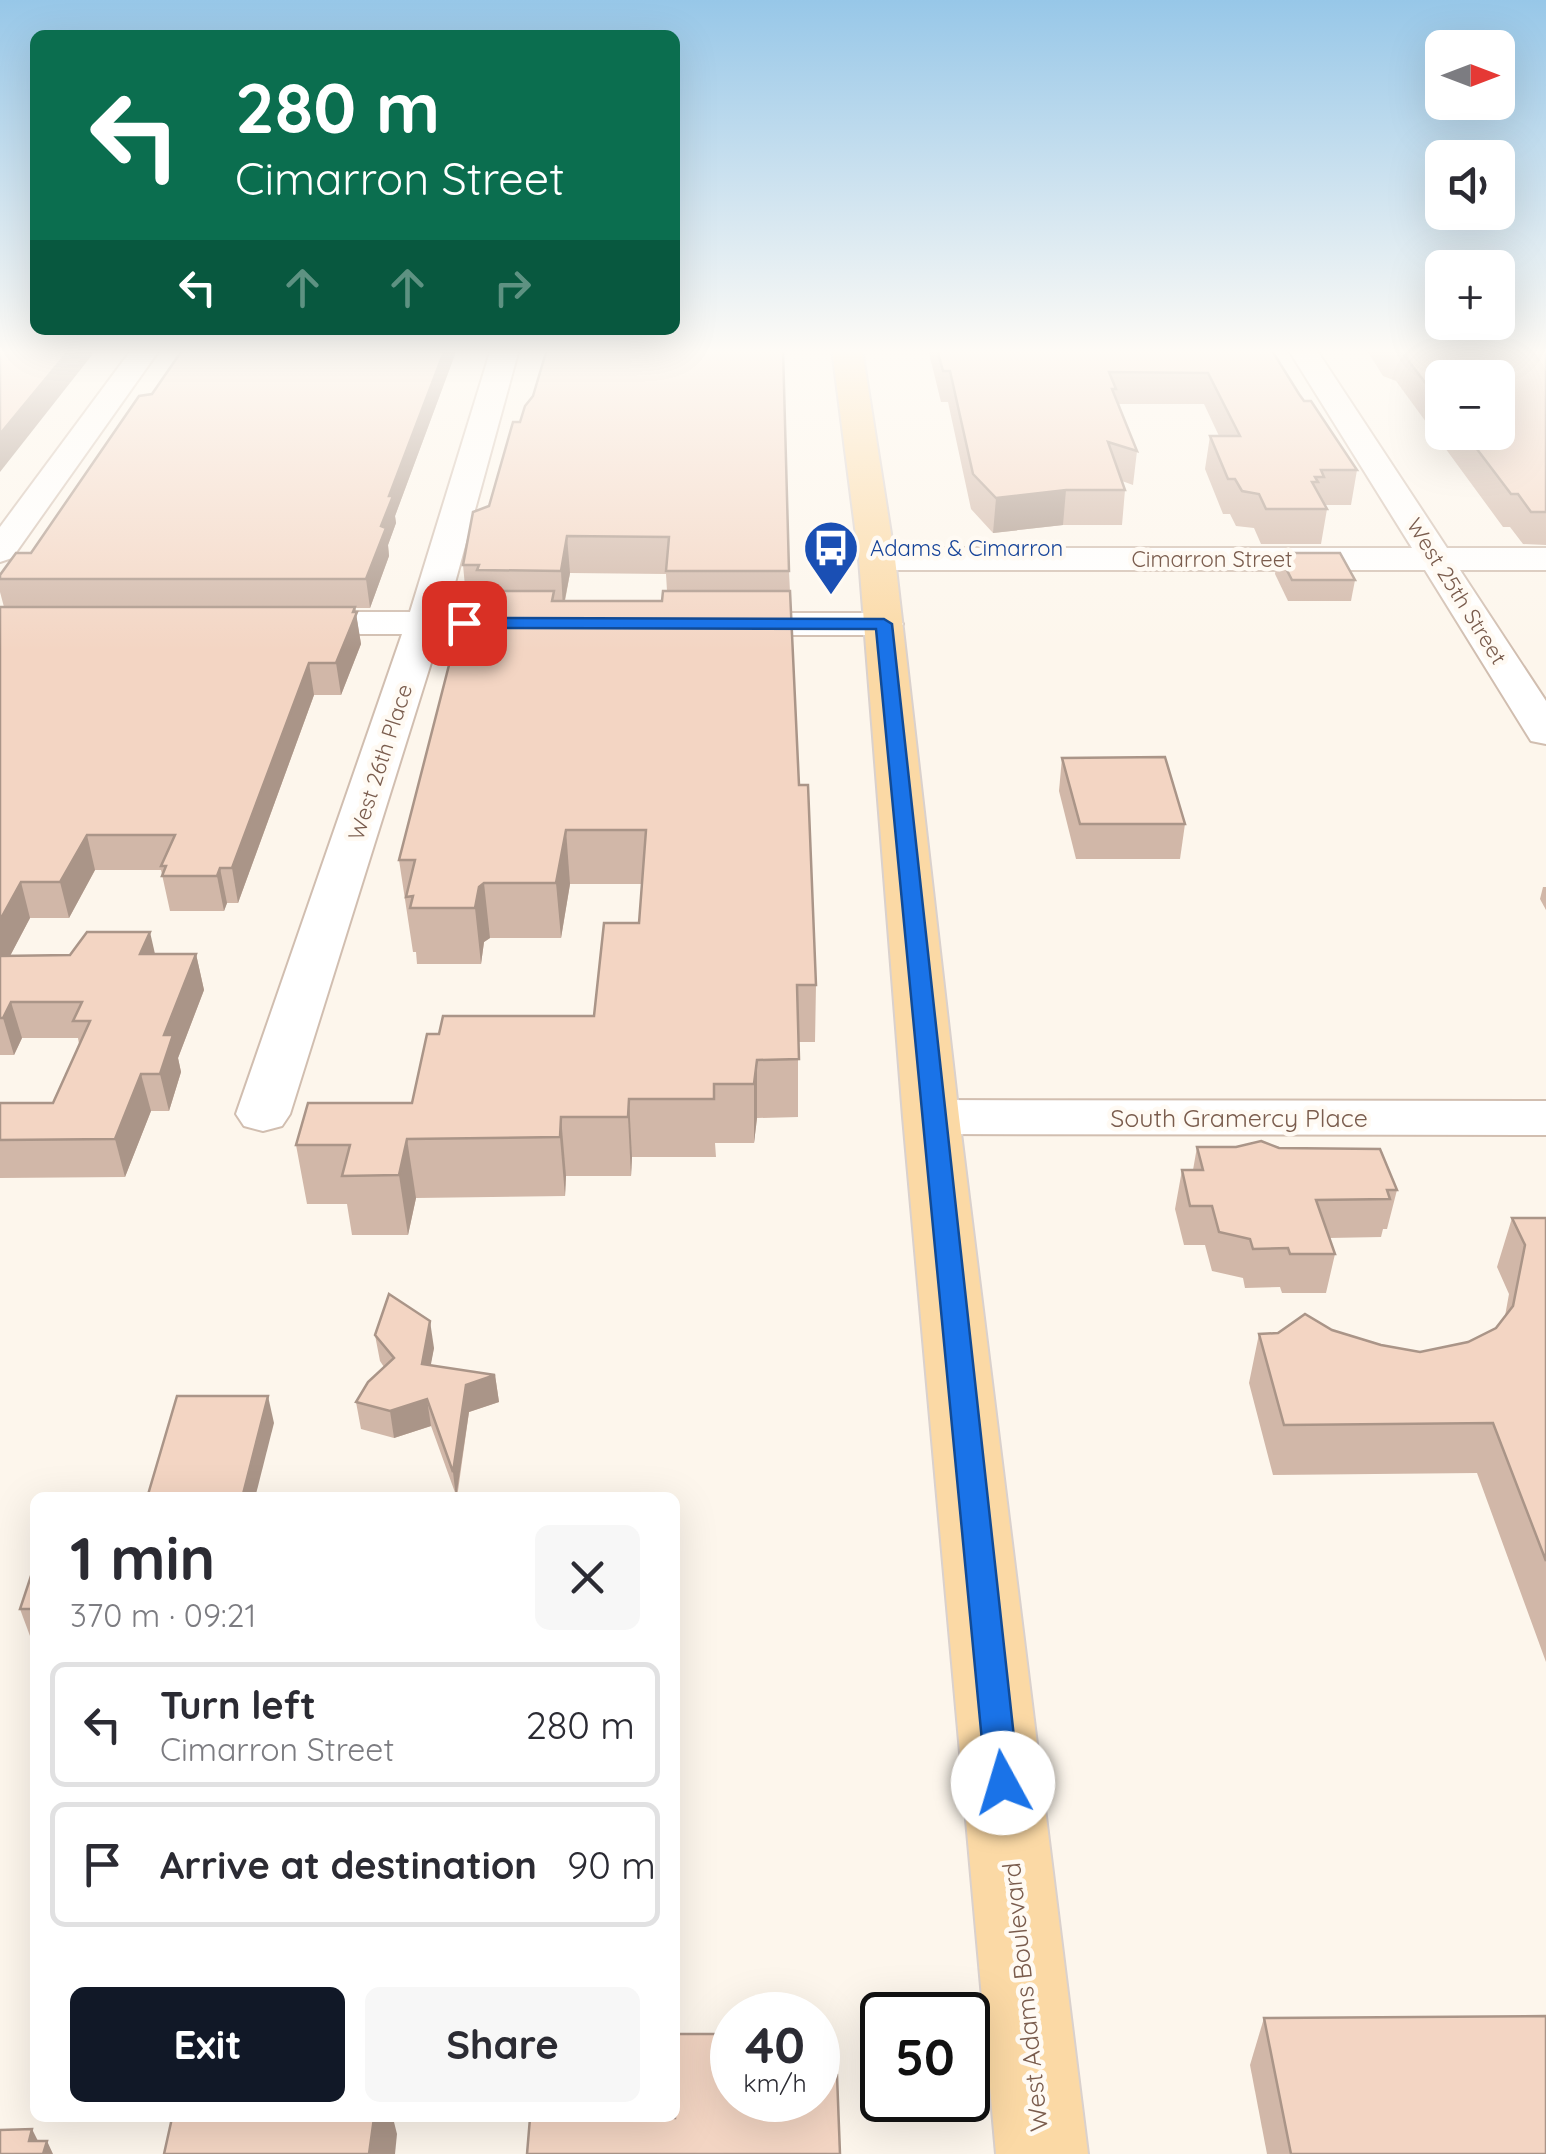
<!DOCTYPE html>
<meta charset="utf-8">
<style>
:root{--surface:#fff;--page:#f7f7f7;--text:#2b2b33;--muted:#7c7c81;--line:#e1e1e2;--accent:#111827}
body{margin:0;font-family:Quicksand,sans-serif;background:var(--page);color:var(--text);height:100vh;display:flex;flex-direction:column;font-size:38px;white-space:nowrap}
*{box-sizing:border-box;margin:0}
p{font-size:32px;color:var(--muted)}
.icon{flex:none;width:55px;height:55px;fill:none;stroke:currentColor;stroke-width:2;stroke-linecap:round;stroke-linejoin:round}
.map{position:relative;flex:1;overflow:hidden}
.drawer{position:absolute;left:30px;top:1492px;width:650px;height:630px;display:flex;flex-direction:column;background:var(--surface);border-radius:15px;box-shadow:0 10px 40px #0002}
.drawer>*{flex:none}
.hud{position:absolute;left:30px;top:30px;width:650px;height:305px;border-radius:15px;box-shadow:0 10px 40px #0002;background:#0b6e4f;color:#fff;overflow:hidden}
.needle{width:65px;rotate:90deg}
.controls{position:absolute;left:1425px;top:30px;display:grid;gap:20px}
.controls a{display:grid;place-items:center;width:90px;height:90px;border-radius:15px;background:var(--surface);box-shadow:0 10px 40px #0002;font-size:50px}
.speed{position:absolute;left:710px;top:1992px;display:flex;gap:20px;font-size:50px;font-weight:700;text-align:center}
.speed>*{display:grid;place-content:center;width:130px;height:130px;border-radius:50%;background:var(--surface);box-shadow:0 10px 40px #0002;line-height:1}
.speed small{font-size:25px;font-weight:400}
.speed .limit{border:5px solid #111;border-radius:15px;background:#fff;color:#111}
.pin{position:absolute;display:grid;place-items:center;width:85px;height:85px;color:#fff;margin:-42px;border-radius:20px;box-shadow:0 5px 15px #0006}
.me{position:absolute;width:110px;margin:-55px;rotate:354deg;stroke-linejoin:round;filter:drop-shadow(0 0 8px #0008)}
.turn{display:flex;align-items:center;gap:35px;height:210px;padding:0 40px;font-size:45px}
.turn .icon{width:130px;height:130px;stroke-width:2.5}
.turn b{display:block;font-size:70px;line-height:85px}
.lanes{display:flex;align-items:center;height:95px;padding:0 40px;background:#0003;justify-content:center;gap:50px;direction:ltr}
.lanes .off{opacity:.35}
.round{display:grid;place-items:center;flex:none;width:105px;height:105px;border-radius:15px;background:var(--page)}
.overview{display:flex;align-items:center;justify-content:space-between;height:170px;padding:0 40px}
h1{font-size:60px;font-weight:700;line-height:75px}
.action{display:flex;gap:20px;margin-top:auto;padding:20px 40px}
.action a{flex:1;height:115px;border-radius:15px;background:var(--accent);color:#fff;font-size:40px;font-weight:700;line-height:115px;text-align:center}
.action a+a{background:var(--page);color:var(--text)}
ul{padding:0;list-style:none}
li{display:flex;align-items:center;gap:30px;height:125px;margin:0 20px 15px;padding:0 20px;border:5px solid var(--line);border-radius:15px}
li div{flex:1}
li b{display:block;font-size:38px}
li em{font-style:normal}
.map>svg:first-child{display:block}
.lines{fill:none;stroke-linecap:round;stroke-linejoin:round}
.minor-casing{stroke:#d1beb0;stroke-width:4}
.major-casing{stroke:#dad1cd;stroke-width:4}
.minor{fill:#fff;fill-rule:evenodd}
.major{fill:#fbd9a5;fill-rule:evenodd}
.wall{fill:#d1b7a8;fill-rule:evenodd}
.shaded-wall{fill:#aa9588}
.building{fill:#f3d5c3;stroke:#aa9588;stroke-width:2.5}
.route{fill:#1a73e8;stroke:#114b97;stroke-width:2.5}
.labels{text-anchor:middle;stroke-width:9;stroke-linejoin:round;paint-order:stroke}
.far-transit-label{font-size:22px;fill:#164399;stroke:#fffaf3;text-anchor:start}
.far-street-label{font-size:22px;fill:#7a5c4d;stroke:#fffaf3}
.street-label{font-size:25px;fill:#7a5c4d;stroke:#fffaf3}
</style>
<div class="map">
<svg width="1546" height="2154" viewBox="0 0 1546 2154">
<rect width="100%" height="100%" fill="#fdf6ec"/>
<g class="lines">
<g class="minor-casing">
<g id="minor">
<polygon points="132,349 160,349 12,558 0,562 0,527"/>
<polygon points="491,349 519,349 447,612 532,612 545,615 551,623 545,631 532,634 440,634 290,1114 282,1126 263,1131 244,1126 236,1114 402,634 285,634 272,631 266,623 272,615 285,612 410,612"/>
<polygon points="1288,349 1316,349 1447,548 1546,548 1546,570 1460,570 1546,701 1546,744 1531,741 1425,570 877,570 865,566 859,559 865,552 877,548 1412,548"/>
<polygon points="720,613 884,613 897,616 903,624 897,632 884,635 720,635 707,632 701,624 707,616"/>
<polygon points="931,1100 1546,1101 1546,1135 931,1134 912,1129 904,1117 912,1105"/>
</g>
</g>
<g class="major-casing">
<polygon id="major" points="832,349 862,349 895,559 959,1117 1088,2154 996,2154 903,1117 859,559"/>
</g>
<use href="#minor" class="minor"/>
<use href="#major" class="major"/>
</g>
<g class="wall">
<polygon points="183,349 457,349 395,516 396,523 388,545 389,556 370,608 355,608 361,644 341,695 314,695 238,903 227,903 224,911 170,911 161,870 95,870 69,918 30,918 10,956 196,954 204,990 178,1058 181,1072 169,1111 151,1111 125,1177 0,1178 0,1103 53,1103 79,1044 78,1038 22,1038 14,1055 0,1055 0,607 4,607 0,592 0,575 31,553 152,394"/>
<polygon points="928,349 1271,349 1299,394 1357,470 1351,505 1325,505 1327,509 1321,544 1261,544 1254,528 1236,526 1230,514 1223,514 1205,469 1210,436 1219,436 1204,404 1117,404 1137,451 1133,485 1122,481 1125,490 1122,525 1063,525 993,533 971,509 948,402 941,402"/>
<path d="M 1366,349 L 1546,349 L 1546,545 L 1523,544 L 1510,527 L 1503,527 L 1396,381 L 1383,376 ZM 1442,378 L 1498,432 L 1442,432 Z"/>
<path d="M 513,422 L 789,571 L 799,785 L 816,985 L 815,1042 L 798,1042 L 798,1117 L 757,1118 L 754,1143 L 715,1143 L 716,1157 L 632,1157 L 631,1176 L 566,1176 L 565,1196 L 416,1198 L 408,1235 L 352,1235 L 347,1204 L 307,1204 L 296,1145 L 412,1103 L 439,1034 L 594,1016 L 639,923 L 642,884 L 570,884 L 561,938 L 490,938 L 484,942 L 481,964 L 417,964 L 416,952 L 413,952 L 399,860 L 466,597 L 463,565 L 489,506 ZM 570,573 L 666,574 L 667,591 L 662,601 L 565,601 Z"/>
<polygon points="1278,553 1355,580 1351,601 1288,601 1275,574"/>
<polygon points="1062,758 1185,824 1180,859 1076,859 1059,791"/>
<polygon points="1543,887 1546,887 1546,910 1540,899"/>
<polygon points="1197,1147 1397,1190 1387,1229 1383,1229 1381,1237 1329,1238 1335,1254 1326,1293 1282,1293 1280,1287 1245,1288 1243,1278 1212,1271 1205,1245 1184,1245 1175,1209 1182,1170 1193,1170"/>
<polygon points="1512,1218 1546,1218 1546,1662 1477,1473 1273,1475 1249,1383 1259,1334 1332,1330 1381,1345 1420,1352 1468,1342 1496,1328 1505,1316 1509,1294 1497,1267"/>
<polygon points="375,1335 434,1348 430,1366 495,1375 499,1402 469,1412 457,1498 431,1426 394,1438 361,1429 356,1402 384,1367 380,1361"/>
<polygon points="35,1564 35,1636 30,1636 20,1609"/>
<polygon points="1264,2018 1546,2154 1267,2154 1250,2065"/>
</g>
<g class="shaded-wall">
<polygon points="70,349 91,349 92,355 0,472 0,434"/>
<polygon points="445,349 457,349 395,516 396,523 388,545 389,556 370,608 366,579 389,496"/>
<polygon points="1066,490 1063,525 993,533 996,498"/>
<polygon points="567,536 570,573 563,609 561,571"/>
<polygon points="355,607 361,644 341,695 336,663"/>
<polygon points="309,663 314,695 238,903 232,868"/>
<polygon points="566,830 570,884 561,938 556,883"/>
<polygon points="87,835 95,870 69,918 60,882"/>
<polygon points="220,868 227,903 224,911 217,876"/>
<polygon points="21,882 30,918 0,975 0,920"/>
<polygon points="484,883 490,938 484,942 481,964 475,908 479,887"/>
<polygon points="150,932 158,967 140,954"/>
<polygon points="196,954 204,990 178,1058 181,1072 169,1111 160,1074 164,1035"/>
<polygon points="11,1002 22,1038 14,1055 3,1018"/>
<polygon points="757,1060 757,1118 754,1143 754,1084"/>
<polygon points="141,1074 151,1111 125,1177 115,1139"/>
<polygon points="629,1099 632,1157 631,1176 628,1117"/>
<polygon points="561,1117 566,1176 565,1196 560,1137"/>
<polygon points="407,1139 416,1198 408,1235 399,1175"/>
<polygon points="430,1321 434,1348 426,1391 422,1364"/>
<polygon points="495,1375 499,1402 469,1412 456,1498 453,1472 466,1385"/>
<polygon points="268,1396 274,1423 255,1498 242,1498"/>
<polygon points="427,1399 431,1426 394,1438 390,1411"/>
<polygon points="374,2118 393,2118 397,2134 395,2154 369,2154"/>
<polygon points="32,2129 44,2153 47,2141 53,2154 35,2154 29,2141"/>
</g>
<g class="building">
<polygon points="0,349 70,349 0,434"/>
<polygon points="183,349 445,349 389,496 393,496 381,526 386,528 366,579 0,579 0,575 16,553 31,553 139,396 152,394"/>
<polygon points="547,349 783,349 789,571 666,571 669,537 567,536 561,571 477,570 479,565 463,565 473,512 489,506 513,422 520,422 525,406 533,396"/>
<polygon points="937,349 1271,349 1299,394 1304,401 1311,401 1357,470 1321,470 1324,477 1315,477 1318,482 1312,482 1327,509 1266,509 1259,494 1242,491 1235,479 1228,479 1210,436 1240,436 1208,373 1109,372 1116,389 1112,389 1137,451 1108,442 1125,490 1066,490 996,498 973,474 950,371 943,371"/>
<polygon points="1394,349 1546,349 1546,512 1531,512 1518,494 1511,494 1464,432 1498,432 1498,378 1442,378 1442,405 1402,352"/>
<polygon points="1278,553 1340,553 1355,580 1292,580"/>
<polygon points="468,591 554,591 552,601 662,601 663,591 790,591 799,785 808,785 816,985 797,985 799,1059 757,1060 754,1084 714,1084 714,1099 629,1099 628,1117 561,1117 560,1137 407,1139 399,1175 342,1176 350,1145 296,1145 308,1103 412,1103 427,1034 439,1034 443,1016 594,1016 604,923 639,923 646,830 566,830 556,883 484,883 479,887 475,908 410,908 413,896 406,897 415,860 399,860"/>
<polygon points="0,607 355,607 353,612 357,612 336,663 309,663 232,868 220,868 217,876 162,876 166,866 161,866 175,835 87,835 60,882 21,882 0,920"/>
<polygon points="1165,757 1185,824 1080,824 1062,758"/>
<polygon points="87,932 150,932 140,954 196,954 164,1035 173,1035 160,1074 141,1074 115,1139 0,1140 0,1103 53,1103 90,1021 73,1021 82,1002 11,1002 3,1018 0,1018 0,956 70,955"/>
<polygon points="1261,1141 1279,1148 1380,1149 1397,1190 1387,1190 1390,1199 1316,1200 1335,1254 1290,1254 1288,1248 1253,1249 1250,1239 1219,1232 1212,1206 1190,1206 1182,1170 1203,1170 1197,1147 1236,1147"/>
<polygon points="1512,1218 1546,1218 1546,1561 1493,1423 1284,1425 1259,1334 1278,1333 1305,1314 1332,1330 1381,1345 1420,1352 1468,1342 1496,1328 1513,1306 1525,1245"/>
<polygon points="389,1294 430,1321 422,1364 495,1375 466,1385 453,1472 427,1399 390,1411 356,1402 368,1382 394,1358 375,1335"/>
<polygon points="177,1396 268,1396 242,1498 147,1498"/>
<polygon points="35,1564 35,1609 20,1609"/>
<polygon points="1546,2016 1546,2154 1291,2154 1264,2018"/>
<polygon points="818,2033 821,2033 823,2075 837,2075 840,2154 527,2154 530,2118 675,2118 675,2034 732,2034 732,2100 818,2100"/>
<polygon points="172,2118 374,2118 369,2154 164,2154"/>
<polygon points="32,2129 29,2141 47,2141 43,2154 0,2154 0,2130"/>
</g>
<linearGradient id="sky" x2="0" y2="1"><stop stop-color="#97c7e8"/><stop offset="0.54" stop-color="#fefbf6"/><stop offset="1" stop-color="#fefbf6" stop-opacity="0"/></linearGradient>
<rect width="1546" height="651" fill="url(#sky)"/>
<polygon class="route" points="884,619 892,624 1019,1783 1014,1794 1003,1798 991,1794 986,1783 876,629 464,628 456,623 464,618"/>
<defs>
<g id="bus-pin" transform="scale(2.875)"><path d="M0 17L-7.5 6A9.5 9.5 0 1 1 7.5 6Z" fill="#1a4fb4" stroke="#fffaf3"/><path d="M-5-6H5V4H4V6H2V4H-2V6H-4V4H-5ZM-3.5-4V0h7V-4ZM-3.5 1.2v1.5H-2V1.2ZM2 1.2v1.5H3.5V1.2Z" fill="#fff"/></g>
</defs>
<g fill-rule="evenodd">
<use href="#bus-pin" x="831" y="548"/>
</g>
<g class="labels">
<g class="far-transit-label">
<text x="870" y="556">Adams &amp; Cimarron</text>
</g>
<g class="far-street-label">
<text x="1212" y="567">Cimarron Street</text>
<text transform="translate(1457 591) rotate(58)" y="8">West 25th Street</text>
<text transform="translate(380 762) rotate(-72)" y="8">West 26th Place</text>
</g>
<g class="street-label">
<text x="1239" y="1127">South Gramercy Place</text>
<text transform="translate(1025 1997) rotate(-96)" y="9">West Adams Boulevard</text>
</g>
</g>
</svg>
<div class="controls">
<a><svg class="needle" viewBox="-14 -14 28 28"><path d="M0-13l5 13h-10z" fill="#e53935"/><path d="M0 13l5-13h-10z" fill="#7c7c81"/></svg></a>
<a><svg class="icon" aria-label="sound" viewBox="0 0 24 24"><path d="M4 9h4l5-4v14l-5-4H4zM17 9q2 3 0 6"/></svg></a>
<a>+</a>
<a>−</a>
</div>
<div class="speed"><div>40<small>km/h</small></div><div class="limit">50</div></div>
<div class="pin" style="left:464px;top:623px;background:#d93025"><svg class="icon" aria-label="arrive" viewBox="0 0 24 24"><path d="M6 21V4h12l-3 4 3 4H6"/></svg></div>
<svg class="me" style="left:1003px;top:1783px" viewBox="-20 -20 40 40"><circle r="19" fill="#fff"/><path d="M0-13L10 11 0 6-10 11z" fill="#1a73e8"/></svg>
<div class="hud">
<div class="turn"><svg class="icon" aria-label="left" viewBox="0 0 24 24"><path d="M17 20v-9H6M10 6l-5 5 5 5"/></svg><div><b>280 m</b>Cimarron Street</div></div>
<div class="lanes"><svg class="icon" aria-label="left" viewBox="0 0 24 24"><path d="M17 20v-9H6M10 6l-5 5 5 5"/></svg><svg class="icon off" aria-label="ahead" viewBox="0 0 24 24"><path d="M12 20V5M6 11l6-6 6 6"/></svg><svg class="icon off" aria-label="ahead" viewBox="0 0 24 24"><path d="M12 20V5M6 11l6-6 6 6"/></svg><svg class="icon off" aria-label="right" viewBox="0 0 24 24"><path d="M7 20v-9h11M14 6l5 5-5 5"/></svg></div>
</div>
<section class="drawer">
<div class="overview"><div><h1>1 min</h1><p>370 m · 09:21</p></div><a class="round"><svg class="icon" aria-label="close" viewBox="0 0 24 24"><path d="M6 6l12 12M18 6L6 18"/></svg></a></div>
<ul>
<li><svg class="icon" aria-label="left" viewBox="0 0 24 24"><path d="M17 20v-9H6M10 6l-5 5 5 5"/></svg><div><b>Turn left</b><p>Cimarron Street</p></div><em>280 m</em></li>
<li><svg class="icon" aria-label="arrive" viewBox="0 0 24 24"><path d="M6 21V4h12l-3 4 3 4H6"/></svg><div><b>Arrive at destination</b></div><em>90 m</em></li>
</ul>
<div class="action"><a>Exit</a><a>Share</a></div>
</section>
</div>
